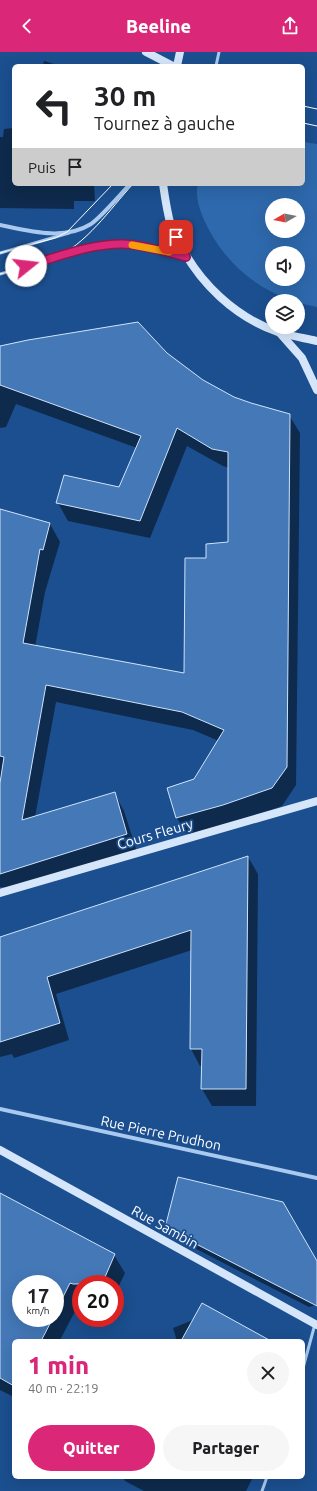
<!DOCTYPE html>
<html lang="fr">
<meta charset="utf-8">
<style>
:root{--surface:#fff;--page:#f6f6f6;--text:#202124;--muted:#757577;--accent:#db2777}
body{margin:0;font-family:Ubuntu,sans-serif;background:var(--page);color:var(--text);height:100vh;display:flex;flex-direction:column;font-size:15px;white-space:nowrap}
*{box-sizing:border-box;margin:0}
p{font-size:13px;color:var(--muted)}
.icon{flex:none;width:22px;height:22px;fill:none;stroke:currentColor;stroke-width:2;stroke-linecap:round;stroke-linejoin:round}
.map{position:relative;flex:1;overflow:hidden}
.sheet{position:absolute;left:12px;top:1287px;width:293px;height:140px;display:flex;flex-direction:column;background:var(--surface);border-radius:6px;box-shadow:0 4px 16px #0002}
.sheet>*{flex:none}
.top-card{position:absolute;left:12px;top:12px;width:293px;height:122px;border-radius:6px;box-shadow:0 4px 16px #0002;background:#fff;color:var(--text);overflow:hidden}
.needle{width:26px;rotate:261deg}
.controls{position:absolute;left:265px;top:146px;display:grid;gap:8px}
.controls a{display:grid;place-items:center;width:40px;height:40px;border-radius:50%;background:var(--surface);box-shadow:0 4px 16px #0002;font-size:20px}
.speed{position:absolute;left:12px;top:1223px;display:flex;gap:8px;font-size:20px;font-weight:700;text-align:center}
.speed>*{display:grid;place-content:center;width:52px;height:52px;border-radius:50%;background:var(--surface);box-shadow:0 4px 16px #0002;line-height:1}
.speed small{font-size:10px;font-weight:400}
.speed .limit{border:6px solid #d22;background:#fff;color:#111}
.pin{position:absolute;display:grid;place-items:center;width:34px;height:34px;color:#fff;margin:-17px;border-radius:8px;box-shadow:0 2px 6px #0006}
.me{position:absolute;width:44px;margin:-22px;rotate:74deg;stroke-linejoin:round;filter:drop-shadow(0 0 3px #0008)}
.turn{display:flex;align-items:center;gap:14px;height:84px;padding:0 16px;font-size:18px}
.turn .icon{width:52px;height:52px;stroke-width:2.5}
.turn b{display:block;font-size:28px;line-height:34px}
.then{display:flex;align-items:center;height:38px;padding:0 16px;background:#0003;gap:8px;font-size:15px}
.round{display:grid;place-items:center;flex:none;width:42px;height:42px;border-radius:21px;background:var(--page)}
.head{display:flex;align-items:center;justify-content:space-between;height:68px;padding:0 16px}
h1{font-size:24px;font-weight:800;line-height:30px;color:var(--accent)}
.button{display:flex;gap:8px;margin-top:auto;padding:8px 16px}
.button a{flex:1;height:46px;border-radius:24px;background:var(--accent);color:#fff;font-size:16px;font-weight:800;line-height:46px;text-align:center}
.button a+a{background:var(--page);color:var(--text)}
header{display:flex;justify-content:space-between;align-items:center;height:52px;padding:0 16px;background:var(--accent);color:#fff;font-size:18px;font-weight:800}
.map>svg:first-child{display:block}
.green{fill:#2e69ad;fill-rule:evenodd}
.shadow{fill:#0007;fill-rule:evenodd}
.building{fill:#4478b7;stroke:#cfe3fa}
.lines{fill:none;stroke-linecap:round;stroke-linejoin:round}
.lane{stroke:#a9c9ee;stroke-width:3}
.street{stroke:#a9c9ee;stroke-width:4}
.secondary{stroke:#d6e6fa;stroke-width:8}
.tram{stroke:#fff;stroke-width:1}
.route-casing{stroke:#8e194d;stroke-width:10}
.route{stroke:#db2777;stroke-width:7}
.slow{stroke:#f59e0b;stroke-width:7}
.labels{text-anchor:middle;stroke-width:3.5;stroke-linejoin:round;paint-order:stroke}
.street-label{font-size:14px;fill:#fff;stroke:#1b4f8f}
</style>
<header><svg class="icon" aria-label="back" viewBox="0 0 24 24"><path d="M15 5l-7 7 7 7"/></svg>Beeline<svg class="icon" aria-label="share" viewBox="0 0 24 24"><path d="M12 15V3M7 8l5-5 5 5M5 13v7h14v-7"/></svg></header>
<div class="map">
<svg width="317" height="1439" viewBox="0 0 317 1439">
<rect width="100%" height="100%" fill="#1b4f8f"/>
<path class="green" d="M 303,90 L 317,92 L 317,255 L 298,251 L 298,249 C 289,249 280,244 272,240 C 242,225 218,199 204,168 C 199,156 195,144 198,132 L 303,132 ZM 272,153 L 298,153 L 298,179 L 272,179 ZM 272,201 L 298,201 L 298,227 L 272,227 Z"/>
<g class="shadow">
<polygon points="44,9 60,14 43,14"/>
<polygon points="14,76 14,132 94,132 95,149 74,149 74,157 0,156 0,85 3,85 4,77"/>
<polygon points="0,295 166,302 202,329 234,346 289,363 300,381 296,733 282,754 234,771 188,784 177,766 169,737 195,728 219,689 193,678 56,650 35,765 114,741 124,759 137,800 22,836 0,835 0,458 50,472 60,490 45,540 35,595 185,622 207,507 229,490 229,416 223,414 187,394 150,486 68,469 58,451 119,437 137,396 16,352 6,375 0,376"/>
<polygon points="248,805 258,822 256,1054 212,1054 202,1037 203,1014 200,1014 191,997 192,898 56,942 69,988 14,1006 12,1002 0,1005 0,886"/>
<path d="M 0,1142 L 114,1203 L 125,1221 L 115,1242 L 115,1232 L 81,1232 L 81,1248 L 60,1288 L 62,1289 L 14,1289 L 14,1345 L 0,1338 ZM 21,1232 L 55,1232 L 55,1266 L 21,1266 Z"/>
<polygon points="166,1176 317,1211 317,1253 309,1255 171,1184"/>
<polygon points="193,1268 267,1289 177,1289 173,1276"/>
<polygon points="123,1425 253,1425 246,1439 144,1439 125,1429"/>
</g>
<g class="building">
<polygon points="138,270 167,301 203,328 234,345 251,351 290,362 287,715 272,736 223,753 176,766 167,736 194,727 224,678 182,660 46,633 22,768 115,740 127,782 0,822 0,731 4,705 0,704 0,457 50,471 43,498 40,497 23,591 184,621 185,506 206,506 206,492 228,490 228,400 212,397 177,376 140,469 56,451 64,423 119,435 141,384 0,333 0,294 28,288"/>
<polygon points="248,804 246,1037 201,1037 202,997 190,997 191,878 47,925 60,971 0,990 0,885"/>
<polygon points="178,1125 283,1150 317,1209 317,1254 165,1176"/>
<polygon points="0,1141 115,1202 102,1232 73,1232 70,1231 55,1261 55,1232 21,1232 21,1266 53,1266 41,1289 14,1289 14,1334 0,1326"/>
<polygon points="202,1251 271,1289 181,1289"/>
</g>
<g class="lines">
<g class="lane">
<polyline points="216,14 219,0"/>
<polyline points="0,201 69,181"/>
<polyline points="0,222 92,195 123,192 162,199 185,205"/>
<polyline points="303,1316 315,1272"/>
<polyline points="262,1439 267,1425"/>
</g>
<g class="street">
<path d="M 0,173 C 29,179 64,189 91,172 C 102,164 120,143 130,132"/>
<polyline points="0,1057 317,1126"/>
</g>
<g class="secondary">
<polyline points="146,0 173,14"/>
<polyline points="177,14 180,0"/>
<path d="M 163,132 C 165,146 167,160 171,174 C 173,180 176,185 179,190 C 199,231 235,265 278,280 C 291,284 304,286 317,289"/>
<polyline points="279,280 302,306 317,338"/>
<polyline points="0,841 317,749"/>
<polyline points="0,1098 317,1273"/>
</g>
<g class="tram">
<polyline points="303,54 317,57"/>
<polyline points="303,71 317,74"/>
<polyline points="0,201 55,186 67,180 113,132"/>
<path d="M 0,222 C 17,217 37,214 53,207 C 87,192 109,158 133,132"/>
</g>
</g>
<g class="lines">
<g class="route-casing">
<path id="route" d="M 26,214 C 58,205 89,192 122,192 C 140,192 168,200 186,205 L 176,185"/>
</g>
<use href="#route" class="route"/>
<polyline class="slow" points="132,193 169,200"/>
</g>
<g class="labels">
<g class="street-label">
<text transform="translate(155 782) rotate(-16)" y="5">Cours Fleury</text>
<text transform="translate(161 1081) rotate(12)" y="5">Rue Pierre Prudhon</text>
<text transform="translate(165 1175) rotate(29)" y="5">Rue Sambin</text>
</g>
</g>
</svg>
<div class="controls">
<a><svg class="needle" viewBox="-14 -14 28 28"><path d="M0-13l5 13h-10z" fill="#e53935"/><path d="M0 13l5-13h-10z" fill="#757577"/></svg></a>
<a><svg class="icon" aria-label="sound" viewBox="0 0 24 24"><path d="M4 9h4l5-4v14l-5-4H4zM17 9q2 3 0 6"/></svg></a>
<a><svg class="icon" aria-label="layers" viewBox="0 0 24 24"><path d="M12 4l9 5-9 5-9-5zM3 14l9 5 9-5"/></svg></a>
</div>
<div class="speed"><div>17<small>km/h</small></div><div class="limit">20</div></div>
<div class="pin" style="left:176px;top:185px;background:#d93025"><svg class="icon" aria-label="arrive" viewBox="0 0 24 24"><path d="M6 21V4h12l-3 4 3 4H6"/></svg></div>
<svg class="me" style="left:26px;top:214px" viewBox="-20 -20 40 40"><circle r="19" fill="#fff"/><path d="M0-13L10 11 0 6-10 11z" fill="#db2777"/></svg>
<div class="top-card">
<div class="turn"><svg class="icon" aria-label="left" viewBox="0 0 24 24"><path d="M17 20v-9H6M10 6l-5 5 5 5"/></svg><div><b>30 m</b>Tournez à gauche</div></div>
<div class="then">Puis<svg class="icon" aria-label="arrive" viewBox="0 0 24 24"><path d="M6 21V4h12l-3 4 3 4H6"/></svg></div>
</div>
<section class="sheet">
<div class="head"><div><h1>1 min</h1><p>40 m · 22:19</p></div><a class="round"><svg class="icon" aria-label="close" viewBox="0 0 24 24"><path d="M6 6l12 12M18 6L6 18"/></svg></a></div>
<div class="button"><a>Quitter</a><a>Partager</a></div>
</section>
</div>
